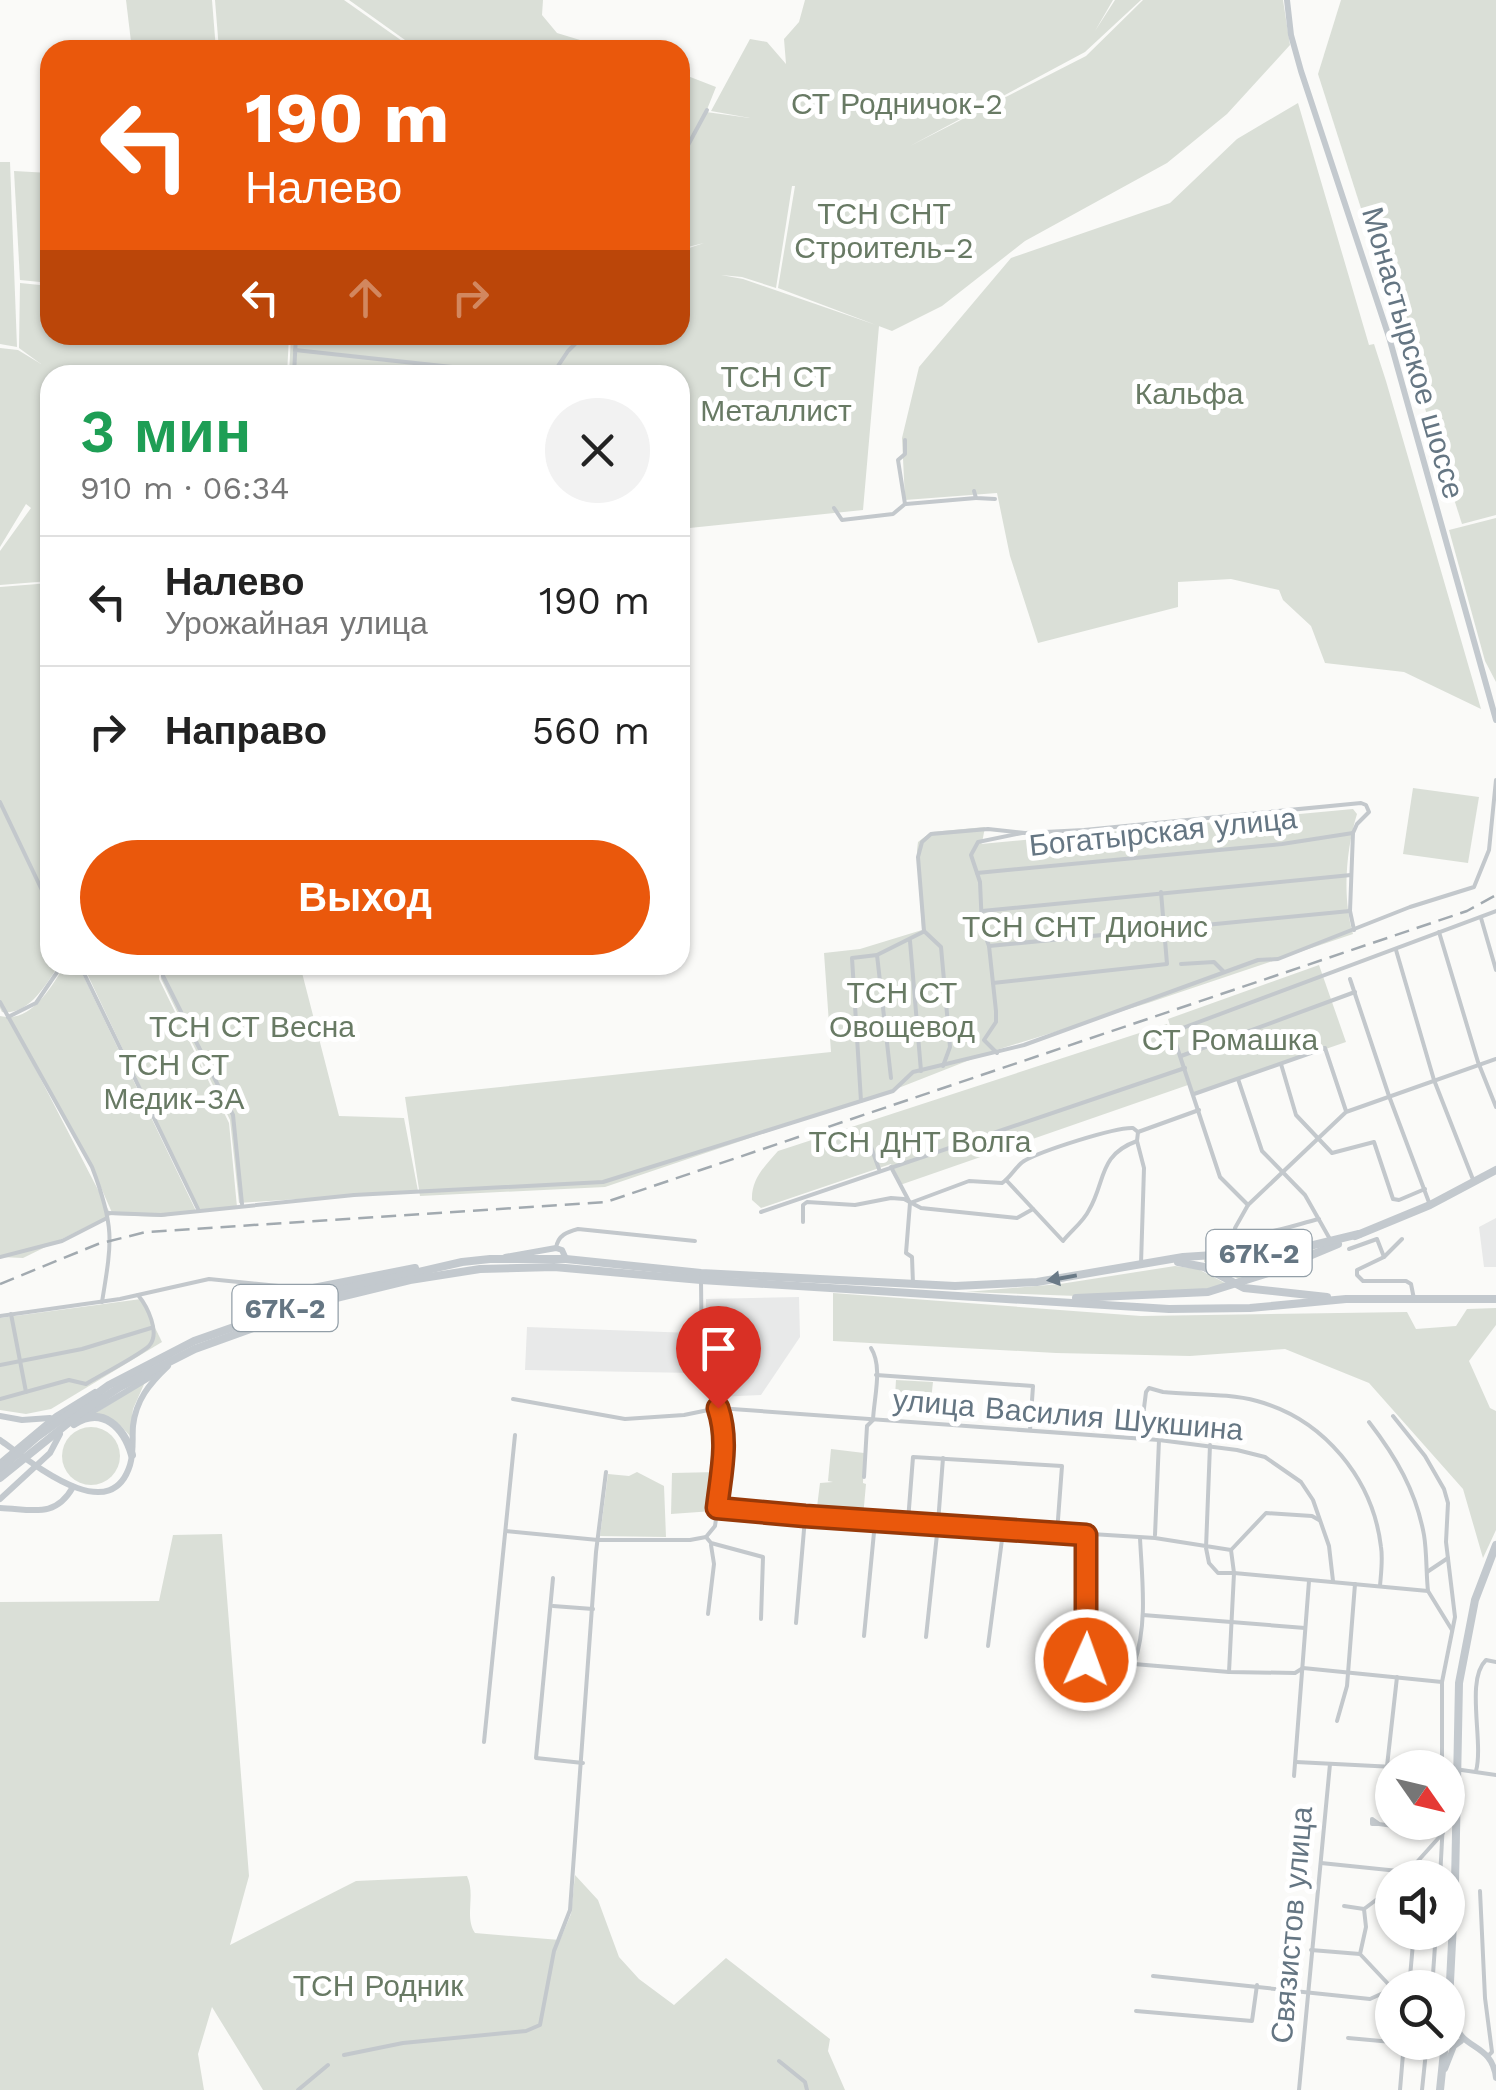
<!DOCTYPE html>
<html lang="ru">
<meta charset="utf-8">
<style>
:root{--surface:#fff;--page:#f2f2f2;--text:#222;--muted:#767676;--line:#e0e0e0;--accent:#ea580c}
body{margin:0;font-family:"Work Sans",sans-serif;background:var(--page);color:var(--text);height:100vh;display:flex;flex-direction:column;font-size:38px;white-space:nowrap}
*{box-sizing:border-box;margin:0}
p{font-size:32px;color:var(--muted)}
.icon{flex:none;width:55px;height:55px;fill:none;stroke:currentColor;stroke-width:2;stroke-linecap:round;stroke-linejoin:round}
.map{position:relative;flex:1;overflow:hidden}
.side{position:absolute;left:40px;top:365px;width:650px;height:610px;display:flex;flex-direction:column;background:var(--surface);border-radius:30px;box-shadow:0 2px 8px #0004}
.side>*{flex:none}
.hud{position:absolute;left:40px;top:40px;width:650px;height:305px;border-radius:30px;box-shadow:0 2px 8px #0004;background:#ea580c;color:#fff;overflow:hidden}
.needle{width:65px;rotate:124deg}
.fabs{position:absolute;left:1375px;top:1750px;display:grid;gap:20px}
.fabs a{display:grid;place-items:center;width:90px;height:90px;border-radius:50%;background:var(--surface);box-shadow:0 2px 8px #0004;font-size:50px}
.pin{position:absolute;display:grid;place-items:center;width:85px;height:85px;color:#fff;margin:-102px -42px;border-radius:50% 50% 50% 0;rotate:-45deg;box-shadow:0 0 10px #0007}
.pin .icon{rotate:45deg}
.me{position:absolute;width:110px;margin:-55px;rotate:2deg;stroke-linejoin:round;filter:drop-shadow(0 0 8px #0008)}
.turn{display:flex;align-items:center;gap:35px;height:210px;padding:0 40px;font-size:45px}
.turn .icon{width:130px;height:130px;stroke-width:2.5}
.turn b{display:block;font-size:70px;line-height:85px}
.lanes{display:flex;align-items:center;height:95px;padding:0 40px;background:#0003;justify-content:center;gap:50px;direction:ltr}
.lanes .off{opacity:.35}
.round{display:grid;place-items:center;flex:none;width:105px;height:105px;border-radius:52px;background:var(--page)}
.overview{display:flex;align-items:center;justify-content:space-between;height:170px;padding:0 40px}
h1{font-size:60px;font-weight:600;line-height:75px;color:#1e9e55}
.cta{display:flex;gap:20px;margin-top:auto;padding:20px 40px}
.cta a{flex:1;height:115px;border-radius:60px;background:var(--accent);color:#fff;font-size:40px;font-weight:600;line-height:115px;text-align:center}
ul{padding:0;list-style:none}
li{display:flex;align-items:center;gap:30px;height:130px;padding:0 40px;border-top:2px solid var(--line)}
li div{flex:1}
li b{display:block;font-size:38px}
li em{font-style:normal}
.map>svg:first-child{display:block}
.built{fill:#e8e9e9}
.green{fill:#dadfd7}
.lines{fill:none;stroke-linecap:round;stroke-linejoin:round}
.street{stroke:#c3c8cc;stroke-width:4}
.secondary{stroke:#c3c9ce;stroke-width:6}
.primary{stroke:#c3c9ce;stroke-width:8}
.rail{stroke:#a2aab0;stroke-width:2.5;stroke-dasharray:15 8;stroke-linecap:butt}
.oneway{fill:#6a7a87}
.route-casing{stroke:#983908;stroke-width:25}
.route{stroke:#ea580c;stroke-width:18}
.labels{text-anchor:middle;stroke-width:10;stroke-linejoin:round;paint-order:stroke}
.shield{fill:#fff;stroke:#939fa8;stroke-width:2.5}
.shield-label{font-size:28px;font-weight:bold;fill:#657683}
.park-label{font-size:30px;fill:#687a64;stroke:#fff}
.street-label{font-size:30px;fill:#657683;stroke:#fff}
</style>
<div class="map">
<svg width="1496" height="2090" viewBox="0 0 1496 2090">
<rect width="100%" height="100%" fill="#fafaf8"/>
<g class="built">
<polygon points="1496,1218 1496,1267 1484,1267 1479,1227"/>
<polygon points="799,1297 800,1337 761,1395 716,1397 706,1359 706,1299"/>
<polygon points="527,1327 692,1333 694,1373 525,1370"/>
</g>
<g class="green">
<polygon points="126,0 212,0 216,50 132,50"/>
<polygon points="215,0 344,0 415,50 219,50"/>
<polygon points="349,0 543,0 542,15 557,33 613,50 419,50"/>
<polygon points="805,0 1113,0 1095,31 1115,0 1141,0 1085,52 910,146 1086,56 1143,0 1283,0 1290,45 1227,114 1167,163 1025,241 942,306 892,331 778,288 795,186 792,186 776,288 742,277 721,275 743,279 879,326 863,510 680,529 680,375 289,375 291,335 680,335 680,251 704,243 680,249 680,161 691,138 680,135 680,73 716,87 706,112 750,118 711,111 750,39 767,42 786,64 784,39 799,22"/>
<polygon points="1341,0 1496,0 1496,515 1462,524 1318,74"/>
<polygon points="1298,103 1369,345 1374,344 1386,381 1481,709 1404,672 1325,663 1311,626 1283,600 1279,590 1231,579 1178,582 1178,607 1038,643 1010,556 997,493 905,500 902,438 919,367 1011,258 1170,203 1237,139"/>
<polygon points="0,162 10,162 17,347 0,344"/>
<polygon points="14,171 50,173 50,283 20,280"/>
<polygon points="20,283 50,286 50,335 289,335 287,375 50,375 50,581 0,585 0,551 31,508 26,504 0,547 0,348 18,350 41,364 19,348"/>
<polygon points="1496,518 1496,682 1485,661 1449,530"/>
<path d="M 50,583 L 50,716 L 43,713 L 50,718 L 50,965 L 59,965 C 45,985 30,1015 2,1012 L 0,1008 L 0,587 Z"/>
<polygon points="1413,788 1479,797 1468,863 1403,854"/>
<path d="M 1353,809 L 1357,814 C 1346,850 1342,897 1353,934 L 1148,1003 L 990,1052 L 901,1087 L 605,1187 L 420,1196 L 405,1097 L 831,1052 L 824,953 L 860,949 L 922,930 L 917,850 L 918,842 L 931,832 L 985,827 L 982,843 L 976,851 L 981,844 Z"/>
<path d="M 65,965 L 78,965 L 196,1211 L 162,1217 L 113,1215 L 92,1167 L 32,1062 L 111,1215 L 23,1258 L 0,1257 L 0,1016 C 31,1024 51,987 65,965 Z"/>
<polygon points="83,965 159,965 159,979 229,1123 237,1207 199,1210"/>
<polygon points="161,965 300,965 339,1116 404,1118 418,1191 239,1203 230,1120 161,979"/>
<path d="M 1319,965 L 1346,1042 L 1193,1095 L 1188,1085 L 900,1185 L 891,1164 L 761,1208 L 752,1200 C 751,1179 765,1166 778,1151 L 1167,1024 L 1178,1051 L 1168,1019 Z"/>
<polygon points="1317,1249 1239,1279 1204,1262 1204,1259"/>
<polygon points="1175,1266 1198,1269 1225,1283 1212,1289 1077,1296 966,1292 1060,1284"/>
<polygon points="833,1293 1141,1316 1407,1312 1416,1329 1456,1326 1467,1309 1496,1308 1496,1325 1469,1361 1490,1408 1496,1411 1496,1530 1483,1558 1463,1489 1369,1383 1285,1349 1190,1356 1056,1353 833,1341"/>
<polygon points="141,1299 162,1342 51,1409 26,1414 0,1410 0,1318"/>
<polygon points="896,1380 933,1382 931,1400 895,1397"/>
<path d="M 145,1382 L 133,1409 L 130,1436 C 120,1424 111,1415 94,1414 Z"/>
<circle cx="91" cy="1456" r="29"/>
<polygon points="831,1449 864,1453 863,1483 866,1484 863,1517 816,1515 820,1483 833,1482 828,1481"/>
<polygon points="637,1472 664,1486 666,1537 600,1536 608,1474 629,1476"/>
<polygon points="718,1472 713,1511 671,1514 672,1473"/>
<path d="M 222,1534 L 249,1876 L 230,1945 L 356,1881 L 467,1876 C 476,1895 464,1917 475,1933 L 560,1940 L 571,1914 L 575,1875 L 598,1900 L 619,1957 L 639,1979 L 674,2005 L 726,1958 L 830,2039 L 828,2051 L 845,2090 L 263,2090 L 212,2007 L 198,2054 L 204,2090 L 0,2090 L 0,1602 L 159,1601 L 173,1535 Z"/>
</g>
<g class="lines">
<g class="street">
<polyline points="680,160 707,110"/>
<polyline points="295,350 525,375"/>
<polyline points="294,375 296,335"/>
<polyline points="536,375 545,372 552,375 568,351 584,335"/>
<polyline points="974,491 976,498 995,499"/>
<polyline points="906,504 976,498"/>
<polyline points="834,508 842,520 893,514 905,504 898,460 905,454 905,440"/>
<polyline points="0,802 50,907"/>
<polyline points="977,873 1282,844 1353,833"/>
<polyline points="982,911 1351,875"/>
<polyline points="1481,918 1496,970"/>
<polyline points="924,931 918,857 922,842 931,834 988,829 1025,833 1084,830 1361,803 1366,805 1369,812 1357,824 1353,833 1350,911 1354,930"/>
<polyline points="924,931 941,947 950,1047 943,1066"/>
<polyline points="1439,932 1478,1062 1496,1107"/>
<polyline points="910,941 921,1071"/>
<polyline points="989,946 1350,911"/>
<polyline points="1396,950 1434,1080 1474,1182"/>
<polyline points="877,955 891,1078"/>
<polyline points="1181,964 1214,962 1224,972"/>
<polyline points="80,965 198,1209"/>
<polyline points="163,976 233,1115 242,1204"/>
<polyline points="1350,979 1389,1096 1430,1205"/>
<polyline points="993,983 1167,964 1161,892"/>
<path d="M 0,1002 L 92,1167 C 115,1227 112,1241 102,1302"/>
<polyline points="8,1017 36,1003 62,965"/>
<polyline points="997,1053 984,1040 996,1022 996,1011 989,946 982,927 980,882 971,855 978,842 1022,833"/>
<polyline points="1181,1056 1355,992"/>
<polyline points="1281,1064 1296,1115 1332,1153 1374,1142 1393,1199 1399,1200 1425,1189"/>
<polyline points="1238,1079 1262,1151 1305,1195 1331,1241"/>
<polyline points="1194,1094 1325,1048 1346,1111"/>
<polyline points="861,1101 852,958 877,955 923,932"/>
<polyline points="867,1136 879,1169"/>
<polyline points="1137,1141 1144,1168 1141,1264"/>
<polyline points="891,1167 910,1203 906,1253 912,1257 913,1284"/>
<path d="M 1007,1181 L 1063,1241 C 1071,1231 1084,1221 1089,1210 C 1106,1181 1098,1155 1137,1141 L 1138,1132"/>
<path d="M 910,1203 L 969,1181 L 1002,1183 C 1011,1177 1016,1166 1024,1161 C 1041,1151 1115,1127 1133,1128 L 1138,1132 L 1199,1110"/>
<polyline points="1248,1205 1220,1177 1172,1032 1496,911"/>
<polyline points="761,1212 1185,1068"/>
<polyline points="108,1213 161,1215 354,1195 603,1182 893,1091 913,1072 1024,1045 1258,960 1278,959 1410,907 1474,887 1489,850 1496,780"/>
<path d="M 1319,1219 C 1294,1225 1261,1238 1236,1233 L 1235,1228 L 1248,1205 L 1346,1112 L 1496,1059"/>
<polyline points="803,1222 803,1205 807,1202 855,1205 891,1198 904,1199 921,1208 1017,1218 1033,1209"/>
<polyline points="1402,1239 1384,1257 1357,1270 1357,1275 1363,1281 1406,1281 1411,1284 1414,1299"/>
<path d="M 556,1248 C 558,1235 567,1232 578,1229 L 695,1241"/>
<polyline points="1349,1249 1377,1239 1384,1257"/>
<polyline points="0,1257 62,1241 107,1218"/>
<polyline points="701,1280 702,1371 724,1425 725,1454 715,1526 706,1537"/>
<polyline points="11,1314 26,1392"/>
<polyline points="0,1316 120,1299 209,1279 308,1289 302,1300"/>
<polyline points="0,1365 82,1349 151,1328"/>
<polyline points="876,1375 1033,1386 1030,1430"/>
<path d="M 0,1399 L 69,1380 L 86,1384 C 101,1375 138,1356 149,1346 C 161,1333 147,1306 138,1295"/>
<polyline points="513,1399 625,1419 684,1415 718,1408 1159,1440 1237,1450 1265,1457 1301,1482 1313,1500 1329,1546 1333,1581"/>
<polyline points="1393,1416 1425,1456 1444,1489 1448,1503 1446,1542 1455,1617 1442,1682 1442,1768"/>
<path d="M 1369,1422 C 1396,1457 1416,1491 1424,1535 C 1427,1553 1426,1573 1428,1591"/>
<path d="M 1140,1440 L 1146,1392 L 1149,1388 L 1163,1392 C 1193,1395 1228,1393 1257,1401 C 1324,1419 1373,1479 1381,1547 C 1383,1559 1381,1573 1380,1586"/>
<path d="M 864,1477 L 867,1426 L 873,1420 C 874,1397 883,1367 871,1348"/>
<polyline points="717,1507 805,1516 1155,1538 1231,1550 1234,1573 1218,1573 1209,1563 1206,1548 1210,1445"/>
<polyline points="908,1521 913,1457 1062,1466 1057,1533"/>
<polyline points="938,1523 943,1458"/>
<polyline points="506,1531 598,1540 690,1540 706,1537 711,1543 763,1557 761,1619"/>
<polyline points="1086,1535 1086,1660"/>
<polyline points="1155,1535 1159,1440"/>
<path d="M 1140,1538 C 1142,1579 1148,1624 1134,1664 L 1229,1672 L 1295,1673 L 1303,1668 L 1442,1682"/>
<polyline points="1231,1550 1266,1513 1312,1516 1319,1520"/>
<polyline points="1427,1572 1448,1558"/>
<polyline points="553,1578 536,1758 583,1763"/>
<polyline points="553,1606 593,1609"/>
<polyline points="708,1614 714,1564 711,1545"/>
<polyline points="1143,1615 1305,1628"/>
<polyline points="796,1623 805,1518"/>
<polyline points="864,1636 875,1522"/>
<polyline points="926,1637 938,1525"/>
<polyline points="988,1646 1003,1532"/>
<polyline points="1229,1672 1234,1573 1428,1591 1452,1630"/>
<polyline points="1337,1721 1347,1686 1355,1584"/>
<polyline points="484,1742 515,1435"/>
<polyline points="1296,1762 1414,1768"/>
<polyline points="1387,1766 1397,1677"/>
<polyline points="1448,1768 1496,1775"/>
<path d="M 1476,1771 C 1484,1742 1465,1680 1486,1660 L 1496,1662"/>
<polyline points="1294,1776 1309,1581"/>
<polyline points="1379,1824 1372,1824 1372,1819 1379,1824 1442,1833"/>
<polyline points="1321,1863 1408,1872 1443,1833"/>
<polyline points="1414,1867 1417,1878"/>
<polyline points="1440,1878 1443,1822"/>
<polyline points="1392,1888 1364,1909 1366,1927 1360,1954 1392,1988"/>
<polyline points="1480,1891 1485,1998 1492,2052 1489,2055"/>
<polyline points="1344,1906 1364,1909"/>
<polyline points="1311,1950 1360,1954"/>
<polyline points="1153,1976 1370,1999 1392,1989"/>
<polyline points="1398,1988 1432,1982"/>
<polyline points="1409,1988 1414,1932"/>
<polyline points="1432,1988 1436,1932"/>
<polyline points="1136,2011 1252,2021 1257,1985"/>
<polyline points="1348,2038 1392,2042"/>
<polyline points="1395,2042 1414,2042"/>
<polyline points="344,2055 403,2043 526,2031 540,2025 554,1951 570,1910 596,1552 606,1472"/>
<polyline points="779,2061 805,2082 807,2090"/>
<polyline points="298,2090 328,2065"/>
<polyline points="1299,2090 1330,1764"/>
<polyline points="1400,2090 1404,2042"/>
<polyline points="1422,2090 1427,2042"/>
</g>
<g class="secondary">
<polyline points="1287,0 1291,35 1301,71 1389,337 1496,720"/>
<polyline points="505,1257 556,1248 562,1250 566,1259"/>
<polyline points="0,1416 22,1420 50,1418"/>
<polyline points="82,1418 157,1373"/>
<path d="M 0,1440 C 29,1460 110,1530 130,1465 C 134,1452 132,1439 133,1426 C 136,1400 149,1384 168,1366"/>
<polyline points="0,1463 56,1416 95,1392"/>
<polyline points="0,1499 50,1453 60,1434"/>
<path d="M 0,1508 C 32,1509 55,1519 73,1487"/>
<path d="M 1451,1993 C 1457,2005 1451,2015 1456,2026 C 1464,2050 1492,2044 1496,2078"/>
<polyline points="1445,2069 1454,2046 1461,2041"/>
</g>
<g class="primary">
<polyline points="1355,1236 1430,1205 1496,1170"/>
<polyline points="1178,1262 1204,1267 1244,1288 1327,1297"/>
<polyline points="308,1289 415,1268"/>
<polyline points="1076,1298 1208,1292 1271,1272 1338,1244"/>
<path d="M 74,1424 C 103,1405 124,1428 132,1455"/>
<polyline points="0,1469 37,1437 109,1385 194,1341 336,1291 462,1262 490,1259 566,1259 701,1273 955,1286 1037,1282 1183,1257 1293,1250 1359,1234"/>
<polyline points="0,1478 82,1412 120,1387 195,1349 336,1298 410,1280 480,1269 554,1267 701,1280 1169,1309 1250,1308 1346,1299 1496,1299"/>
<polyline points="1448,2021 1455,1884 1459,1683 1475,1600 1496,1545"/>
<polyline points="1440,2090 1445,2042"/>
</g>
<polyline class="rail" points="0,1284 98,1244 146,1232 606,1202 1467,911 1496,895"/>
</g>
<defs><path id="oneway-solid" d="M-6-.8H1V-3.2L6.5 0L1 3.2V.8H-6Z" transform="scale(2.5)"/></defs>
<use class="oneway" href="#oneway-solid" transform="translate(1062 1278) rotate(170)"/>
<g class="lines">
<g class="route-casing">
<path id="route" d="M 718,1408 C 729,1441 721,1473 717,1508 L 805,1516 L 1086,1535 L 1086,1660"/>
</g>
<use href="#route" class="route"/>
</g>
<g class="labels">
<g class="shield">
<rect x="1206.5" y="1230" width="105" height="46" rx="8"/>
<rect x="232.5" y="1285" width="105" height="46" rx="8"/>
</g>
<g class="shield-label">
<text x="1259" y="1263">67К-2</text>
<text x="285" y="1318">67К-2</text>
</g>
<g class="park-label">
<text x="897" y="114">СТ Родничок-2</text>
<text x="884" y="224">ТСН СНТ<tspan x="884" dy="34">Строитель-2</tspan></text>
<text x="776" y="387">ТСН СТ<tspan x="776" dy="34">Металлист</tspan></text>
<text x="1189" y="404">Кальфа</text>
<text x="1085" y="937">ТСН СНТ Дионис</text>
<text x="902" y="1003">ТСН СТ<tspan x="902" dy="34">Овощевод</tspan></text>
<text x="252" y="1037">ТСН СТ Весна</text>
<text x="1230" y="1050">СТ Ромашка</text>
<text x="174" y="1075">ТСН СТ<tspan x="174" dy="34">Медик-3А</tspan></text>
<text x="920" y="1152">ТСН ДНТ Волга</text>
<text x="378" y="1996">ТСН Родник</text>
</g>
<g class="street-label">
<text transform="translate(1413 353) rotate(74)" y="10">Монастырское шоссе</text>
<text transform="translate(1163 832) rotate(-6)" y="10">Богатырская улица</text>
<text transform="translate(1068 1415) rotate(5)" y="10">улица Василия Шукшина</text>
<text transform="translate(1292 1925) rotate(-85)" y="10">Связистов улица</text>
</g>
</g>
</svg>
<div class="fabs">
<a><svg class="needle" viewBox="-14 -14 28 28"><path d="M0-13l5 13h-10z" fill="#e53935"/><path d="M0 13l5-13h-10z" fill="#767676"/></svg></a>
<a><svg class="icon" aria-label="sound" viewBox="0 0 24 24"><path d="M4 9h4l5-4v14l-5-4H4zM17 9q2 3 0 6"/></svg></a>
<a><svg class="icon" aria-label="search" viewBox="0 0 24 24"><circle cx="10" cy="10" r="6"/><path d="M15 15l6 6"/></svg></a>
</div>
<div class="pin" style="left:718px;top:1408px;background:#d93025"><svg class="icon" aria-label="arrive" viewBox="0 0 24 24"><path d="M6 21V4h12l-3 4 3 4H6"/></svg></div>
<svg class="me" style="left:1086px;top:1660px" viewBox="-20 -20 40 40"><circle r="17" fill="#ea580c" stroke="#fff" stroke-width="3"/><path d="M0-11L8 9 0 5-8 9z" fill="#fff"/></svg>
<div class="hud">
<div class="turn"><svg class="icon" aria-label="left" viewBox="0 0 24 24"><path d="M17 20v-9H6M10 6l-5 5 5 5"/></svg><div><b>190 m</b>Налево</div></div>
<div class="lanes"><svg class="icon" aria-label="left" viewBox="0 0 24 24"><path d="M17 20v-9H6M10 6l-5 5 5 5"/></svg><svg class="icon off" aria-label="ahead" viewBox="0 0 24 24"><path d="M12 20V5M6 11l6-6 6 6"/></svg><svg class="icon off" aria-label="right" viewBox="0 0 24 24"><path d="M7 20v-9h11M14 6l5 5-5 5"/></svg></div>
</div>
<section class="side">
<div class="overview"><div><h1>3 мин</h1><p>910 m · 06:34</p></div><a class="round"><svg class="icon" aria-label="close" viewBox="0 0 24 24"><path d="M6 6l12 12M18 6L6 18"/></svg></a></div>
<ul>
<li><svg class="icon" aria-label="left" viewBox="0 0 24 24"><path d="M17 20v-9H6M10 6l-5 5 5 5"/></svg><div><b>Налево</b><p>Урожайная улица</p></div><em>190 m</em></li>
<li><svg class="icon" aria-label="right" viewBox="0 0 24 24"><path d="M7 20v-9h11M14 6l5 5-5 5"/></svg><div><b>Направо</b></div><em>560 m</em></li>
</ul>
<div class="cta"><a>Выход</a></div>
</section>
</div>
